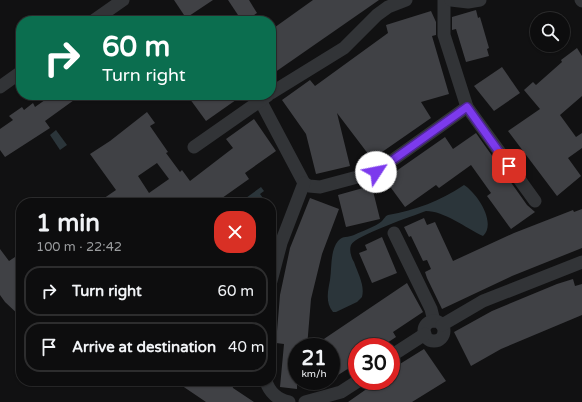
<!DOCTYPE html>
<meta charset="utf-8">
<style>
:root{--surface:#0d0d0e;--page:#1b1b1c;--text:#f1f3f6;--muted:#9a9c9e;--line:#2d2d2e}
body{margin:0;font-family:"Varela Round",sans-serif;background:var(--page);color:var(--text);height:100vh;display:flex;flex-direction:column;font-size:15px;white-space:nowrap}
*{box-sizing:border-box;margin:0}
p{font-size:13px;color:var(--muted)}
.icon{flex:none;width:22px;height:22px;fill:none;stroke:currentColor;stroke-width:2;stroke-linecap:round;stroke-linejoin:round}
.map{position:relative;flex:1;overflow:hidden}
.details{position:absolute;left:16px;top:198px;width:260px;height:188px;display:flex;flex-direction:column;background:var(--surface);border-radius:16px;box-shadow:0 1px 3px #0004,0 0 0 1px var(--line)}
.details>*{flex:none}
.hud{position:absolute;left:16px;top:16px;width:260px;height:84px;border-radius:16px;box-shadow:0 1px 3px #0004,0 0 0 1px var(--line);background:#0b6e4f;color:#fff;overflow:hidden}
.tools{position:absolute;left:530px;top:12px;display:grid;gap:8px}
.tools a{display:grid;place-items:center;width:40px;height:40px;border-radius:50%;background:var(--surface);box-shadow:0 1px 3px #0004,0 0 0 1px var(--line);font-size:20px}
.speed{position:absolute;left:288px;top:338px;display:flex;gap:8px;font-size:20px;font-weight:700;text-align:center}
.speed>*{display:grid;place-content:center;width:52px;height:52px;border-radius:50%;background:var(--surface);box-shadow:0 1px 3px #0004,0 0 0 1px var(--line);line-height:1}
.speed small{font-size:10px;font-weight:400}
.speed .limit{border:6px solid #d22;background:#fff;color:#111}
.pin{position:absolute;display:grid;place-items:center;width:34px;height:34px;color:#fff;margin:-17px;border-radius:8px;box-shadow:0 2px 6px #0006}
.me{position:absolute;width:44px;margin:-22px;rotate:56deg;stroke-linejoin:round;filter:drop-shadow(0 0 3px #0008)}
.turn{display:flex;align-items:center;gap:14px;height:84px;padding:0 20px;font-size:18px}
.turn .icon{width:52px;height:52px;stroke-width:2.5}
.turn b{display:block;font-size:28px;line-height:34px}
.round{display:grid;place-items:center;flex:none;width:42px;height:42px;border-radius:16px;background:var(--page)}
.overview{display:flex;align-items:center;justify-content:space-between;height:68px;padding:0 20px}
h1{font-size:24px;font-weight:700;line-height:30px}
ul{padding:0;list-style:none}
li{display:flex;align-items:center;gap:12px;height:50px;margin:0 8px 6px;padding:0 12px;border:2px solid var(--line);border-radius:16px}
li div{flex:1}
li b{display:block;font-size:15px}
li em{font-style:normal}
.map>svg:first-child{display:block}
.water{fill:#2b353a}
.building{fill:#404145;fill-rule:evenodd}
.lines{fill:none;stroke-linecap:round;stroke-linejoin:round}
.minor{stroke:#323437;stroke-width:13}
.route-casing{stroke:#51269a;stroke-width:10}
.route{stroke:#7c3aed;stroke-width:7}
</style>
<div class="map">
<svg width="582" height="402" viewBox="0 0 582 402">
<rect width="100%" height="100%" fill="#111112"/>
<g class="water">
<polygon points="56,130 67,145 60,150 50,135"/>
<path d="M 464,185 C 477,193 497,223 483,236 C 466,228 444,211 426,211 C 413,216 356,235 351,245 C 349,250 351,257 354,262 C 358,274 365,285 362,297 L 357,302 L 336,312 L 333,312 C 325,302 328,291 330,280 C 332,267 330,251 338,241 C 343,235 348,238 354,235 C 362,231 375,227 382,221 C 384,219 385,216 388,215 C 416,210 440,201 464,185 Z"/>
<polygon points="261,187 264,191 260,194 267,203 239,203"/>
</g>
<g class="building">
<polygon points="174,0 213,0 186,18"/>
<polygon points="228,0 249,0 257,13 245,21 242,21"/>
<polygon points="313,0 379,0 271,75 271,30"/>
<polygon points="476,10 478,18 480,17 489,48 487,49 489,56 466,62 456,29 452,30 452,17"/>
<polygon points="431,11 436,22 436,35 432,36 449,94 421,102 431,118 372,159 337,113 350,166 316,174 306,134 282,100 310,80 315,86 388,33 386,25"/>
<polygon points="577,48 582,56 582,96 560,115 576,137 582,133 582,148 568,158 581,176 557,196 508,131 540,109 524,90 533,82 536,85 562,62 561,60"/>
<polygon points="502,67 520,93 494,111 474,86"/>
<polygon points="52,95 81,95 45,121 50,128 5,157 0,150 0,129 13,120 9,116 22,107 24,110 33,103 35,107"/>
<polygon points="187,95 243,95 206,121"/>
<path d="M 147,112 L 155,123 L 150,126 L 168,152 L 166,153 L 180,172 L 182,170 L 190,181 L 233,148 L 226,139 L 254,119 L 276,151 L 245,173 L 249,179 L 215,203 L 97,203 L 116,190 L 90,154 L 110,141 ZM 157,163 L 169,179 L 149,193 L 138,176 Z"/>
<polygon points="476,133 527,205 535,212 511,229 487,196 491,193 471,165 439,188 436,185 405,207 386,181 393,175 392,174 445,137 453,149"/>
<polygon points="372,187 380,219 346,227 338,195 363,188 364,189"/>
<polygon points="310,198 339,209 322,254 311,299 307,347 297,347 297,389 280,387 284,344 276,343 280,295 290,248"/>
<polygon points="582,209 582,248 512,276 442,309 427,278 425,272 431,269 427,260 423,261 411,236 409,237 404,227 424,218 427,225 435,222 453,261 514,233 573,210 574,212"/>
<polygon points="382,237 397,273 372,283 359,253 367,250 365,245"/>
<polygon points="0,249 9,261 21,253 21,317 5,302 0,295"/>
<polygon points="573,279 575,286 582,284 582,315 501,349 471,366 454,332 492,311 557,284"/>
<polygon points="407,283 423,312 393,332 396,337 381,347 357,347 357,363 335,377 331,371 331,347 312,347"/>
<polygon points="424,349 446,381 412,402 348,402 378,381 391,381 391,372 396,369 395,367"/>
<polygon points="175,381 228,381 232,384 233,388 254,402 206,402"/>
</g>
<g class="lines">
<g class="minor">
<polyline points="444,0 444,35 467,107 535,201"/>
<polyline points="451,0 468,2 480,0"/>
<polyline points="581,0 582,1"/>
<polyline points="93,21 123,0"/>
<polyline points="0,87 21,72"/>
<polyline points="271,93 344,48 377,15 388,7 406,0"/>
<polyline points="260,100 304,183 309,186 320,187 376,172 467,107"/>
<polyline points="194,147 267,96"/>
<polyline points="394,233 431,309 434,321"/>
<polyline points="271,281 281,243 304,183"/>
<circle cx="434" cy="331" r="10"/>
<polyline points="442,325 483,301 582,262"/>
<polyline points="391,356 425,334"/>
<path d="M 266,381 C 269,392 278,400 289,402"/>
<polyline points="305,402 341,392 358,381"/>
</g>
</g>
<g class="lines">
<g class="route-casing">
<polyline id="route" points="376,172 467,107 509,166"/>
</g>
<use href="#route" class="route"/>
</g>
</svg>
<div class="tools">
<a><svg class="icon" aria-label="search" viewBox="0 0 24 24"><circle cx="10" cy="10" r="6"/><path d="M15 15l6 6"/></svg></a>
</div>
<div class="speed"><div>21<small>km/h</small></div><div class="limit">30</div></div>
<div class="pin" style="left:509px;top:166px;background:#d93025"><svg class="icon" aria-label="arrive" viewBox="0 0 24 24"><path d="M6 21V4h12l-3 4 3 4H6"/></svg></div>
<svg class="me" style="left:376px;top:172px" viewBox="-20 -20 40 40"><circle r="19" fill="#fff"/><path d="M0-13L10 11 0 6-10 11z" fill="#7c3aed"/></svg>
<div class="hud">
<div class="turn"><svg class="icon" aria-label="right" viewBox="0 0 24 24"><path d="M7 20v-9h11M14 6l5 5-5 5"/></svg><div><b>60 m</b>Turn right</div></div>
</div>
<section class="details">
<div class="overview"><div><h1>1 min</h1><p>100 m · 22:42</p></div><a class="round" style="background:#d93025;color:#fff"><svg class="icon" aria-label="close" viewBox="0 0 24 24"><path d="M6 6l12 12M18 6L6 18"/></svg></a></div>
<ul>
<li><svg class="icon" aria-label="right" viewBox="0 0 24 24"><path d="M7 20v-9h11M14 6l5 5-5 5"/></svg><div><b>Turn right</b></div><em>60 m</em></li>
<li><svg class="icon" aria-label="arrive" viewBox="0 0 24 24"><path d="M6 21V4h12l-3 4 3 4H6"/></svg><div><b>Arrive at destination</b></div><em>40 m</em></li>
</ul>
</section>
</div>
